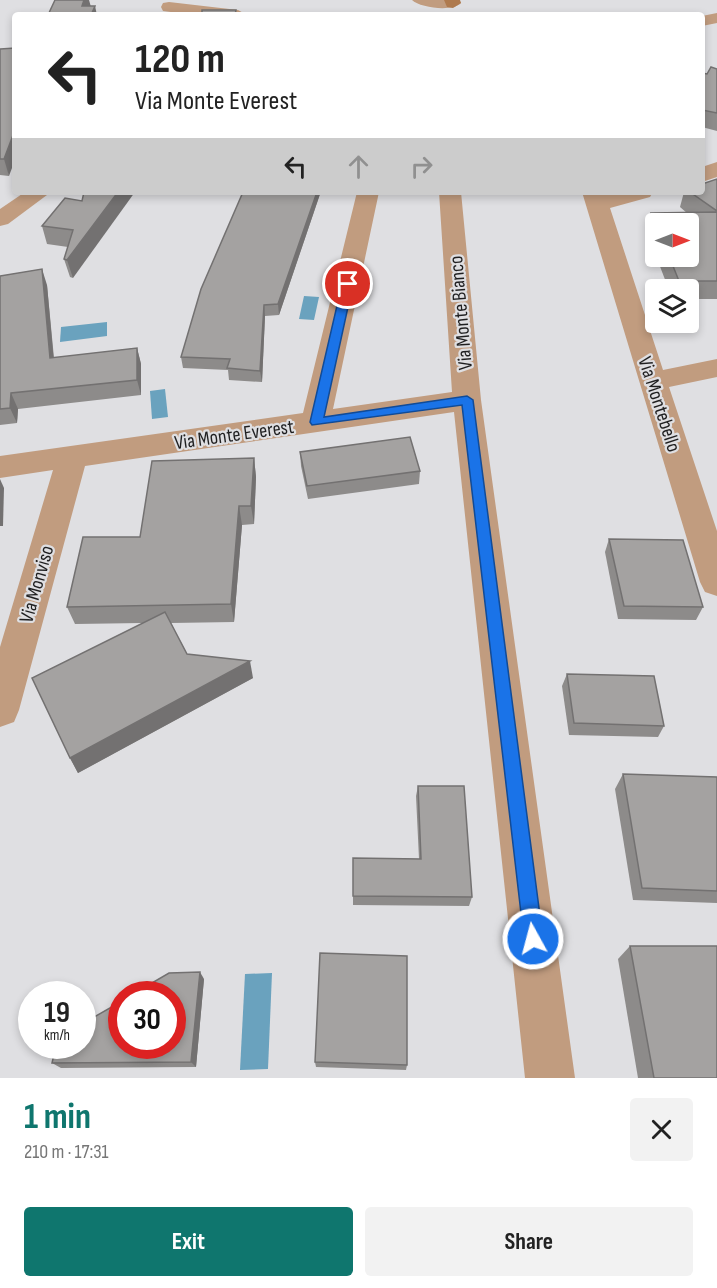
<!DOCTYPE html>
<meta charset="utf-8">
<style>
:root{--surface:#fff;--page:#f2f2f2;--text:#222;--muted:#767676;--accent:#0f766e}
body{margin:0;font-family:"Sofia Sans Condensed",sans-serif;background:var(--page);color:var(--text);height:100vh;display:flex;flex-direction:column;font-size:22px;white-space:nowrap}
*{box-sizing:border-box;margin:0}
p{font-size:20px;color:var(--muted)}
.icon{flex:none;width:33px;height:33px;fill:none;stroke:currentColor;stroke-width:2;stroke-linecap:round;stroke-linejoin:round}
.map{position:relative;height:1078px;overflow:hidden}
.side{display:flex;flex-direction:column;background:var(--surface);flex:1}
.side>*{flex:none}
.top-card{position:absolute;left:12px;top:12px;width:693px;height:183px;border-radius:6px;box-shadow:0 3px 9px #0003;background:#fff;color:var(--text);overflow:hidden}
.needle{width:39px;rotate:90deg}
.buttons{position:absolute;left:645px;top:213px;display:grid;gap:12px}
.buttons a{display:grid;place-items:center;width:54px;height:54px;border-radius:6px;background:var(--surface);box-shadow:0 3px 9px #0003;font-size:30px}
.speed{position:absolute;left:18px;top:981px;display:flex;gap:12px;font-size:30px;font-weight:700;text-align:center}
.speed>*{display:grid;place-content:center;width:78px;height:78px;border-radius:50%;background:var(--surface);box-shadow:0 3px 9px #0003;line-height:1}
.speed small{font-size:15px;font-weight:400}
.speed .limit{border:9px solid #d22;background:#fff;color:#111}
.pin{position:absolute;display:grid;place-items:center;width:51px;height:51px;color:#fff;margin:-26px;border:3px solid #fff;border-radius:50%;box-shadow:0 2px 6px #0007}
.me{position:absolute;width:66px;margin:-33px;rotate:353deg;stroke-linejoin:round;filter:drop-shadow(0 0 4px #0008)}
.turn{display:flex;align-items:center;gap:21px;height:126px;padding:0 24px;font-size:27px}
.turn .icon{width:78px;height:78px;stroke-width:2.5}
.turn b{display:block;font-size:42px;line-height:51px}
.lanes{display:flex;align-items:center;height:57px;padding:0 24px;background:#0003;justify-content:center;gap:30px;direction:ltr}
.lanes .off{opacity:.35}
.round{display:grid;place-items:center;flex:none;width:63px;height:63px;border-radius:6px;background:var(--page)}
.headline{display:flex;align-items:center;justify-content:space-between;height:102px;padding:0 24px}
h1{font-size:36px;font-weight:700;line-height:45px;color:var(--accent)}
.action{display:flex;gap:12px;margin-top:auto;padding:12px 24px}
.action a{flex:1;height:69px;border-radius:6px;background:var(--accent);color:#fff;font-size:24px;font-weight:700;line-height:69px;text-align:center}
.action a+a{background:var(--page);color:var(--text)}
.map>svg:first-child{display:block}
.water{fill:#6aa2be}
.lines{fill:none;stroke-linecap:round;stroke-linejoin:round}
.minor{fill:#c19c7f;fill-rule:evenodd}
.secondary{fill:#af7a4e;fill-rule:evenodd}
.wall{fill:#8d8b8a}
.shaded-wall{fill:#737171}
.building{fill:#a4a2a1;stroke:#737171;stroke-width:1.5}
.route{fill:#1a73e8;stroke:#114b97;stroke-width:1.5}
.labels{text-anchor:middle;stroke-width:4.5;stroke-linejoin:round;paint-order:stroke}
.street-label{font-size:20px;fill:#1f1f20;stroke:#dfdfe2}
</style>
<div class="map">
<svg width="717" height="1078" viewBox="0 0 717 1078">
<rect width="100%" height="100%" fill="#dfdfe2"/>
<g class="water">
<polygon points="304,296 319,297 314,320 299,319"/>
<polygon points="107,322 107,336 60,342 61,327"/>
<polygon points="165,389 168,417 152,419 150,391"/>
<polygon points="272,973 268,1069 240,1070 245,974"/>
</g>
<g class="lines">
<g class="minor">
<path d="M 412,0 L 459,0 L 461,3 C 453,12 420,8 412,0 Z"/>
<polygon points="169,2 238,10 247,15 194,15 163,11 161,7 163,3"/>
<polygon points="717,13 717,23 702,26 702,16"/>
<polygon points="717,162 717,177 702,182 702,167"/>
<polygon points="25,192 51,192 8,224 0,226 0,209"/>
<polygon points="357,192 379,192 333,409 452,392 439,192 461,192 481,400 575,1078 525,1078 454,412 85,466 19,710 14,722 0,727 0,647 53,470 0,478 0,456 303,413"/>
<polygon points="582,192 604,192 605,195 617,192 653,192 650,197 610,208 663,370 717,359 717,377 669,387 717,531 717,596 705,592 700,582"/>
</g>
<polygon class="secondary" points="444,0 460,0 461,3 453,8 447,7"/>
</g>
<g class="wall">
<polygon points="0,49 9,176 0,175"/>
<polygon points="717,69 717,131 702,127 702,73 707,74"/>
<polygon points="717,179 717,299 688,299 688,290 669,290 656,256 688,256 656,224 656,256 645,231 651,213 687,213 680,207 684,192 702,192"/>
<polygon points="320,194 279,315 265,316 262,382 229,380 228,370 183,368 181,357"/>
<polygon points="82,201 73,278 70,277 64,259 68,247 47,244 42,226"/>
<polygon points="0,276 47,285 54,358 137,348 141,364 141,395 18,409 17,423 0,425"/>
<polygon points="300,452 420,471 419,484 308,499 301,466"/>
<polygon points="254,458 256,477 254,524 242,525 234,622 171,623 187,654 253,678 78,773 70,758 142,623 75,624 67,607 140,537"/>
<polygon points="609,539 703,607 696,620 618,619 605,552"/>
<polygon points="567,674 664,726 658,737 569,735 562,686"/>
<polygon points="623,774 717,777 717,903 633,900 615,789"/>
<polygon points="418,786 472,897 469,906 353,905 353,858 419,859 416,796"/>
<polygon points="630,946 717,1078 638,1078 618,959"/>
<polygon points="204,979 196,1067 61,1068 52,1063"/>
<polygon points="315,1062 407,1065 406,1070 316,1067"/>
</g>
<g class="shaded-wall">
<polygon points="84,0 89,0 91,7 82,6"/>
<polygon points="95,6 97,15 91,15"/>
<polygon points="15,130 15,160 9,176 4,159"/>
<polygon points="118,192 135,192 73,278 67,260"/>
<polygon points="317,192 320,192 320,194 279,315 278,304"/>
<polygon points="42,269 47,285 55,374 50,358"/>
<polygon points="264,305 265,316 262,382 260,371"/>
<polygon points="137,348 141,364 141,395 137,380"/>
<polygon points="11,393 18,409 17,423 10,408"/>
<polygon points="254,458 256,477 254,524 251,506"/>
<polygon points="0,479 4,488 3,526 0,526"/>
<polygon points="239,506 242,525 234,622 231,604"/>
<polygon points="250,661 253,678 78,773 70,758"/>
<polygon points="200,972 204,979 196,1067 191,1062"/>
</g>
<g class="building">
<polygon points="55,0 84,0 82,6 95,6 91,15 48,15"/>
<polygon points="202,10 236,10 235,15 202,15"/>
<polygon points="15,48 15,130 4,159 0,159 0,49"/>
<polygon points="711,67 717,69 717,113 702,110 702,73 707,74"/>
<polygon points="717,179 717,211 690,192 702,192 702,184"/>
<polygon points="84,192 118,192 67,260 64,259 73,230 42,226 65,198 82,201"/>
<polygon points="243,192 317,192 278,304 264,305 260,371 227,368 230,359 181,357 201,289"/>
<polygon points="717,212 717,281 679,281 669,256 688,256 688,224 656,224 656,225 651,213"/>
<polygon points="42,269 50,358 137,348 137,380 11,393 10,408 0,409 0,276"/>
<polygon points="410,437 420,471 307,486 300,452"/>
<polygon points="254,458 251,506 239,506 231,604 67,607 83,537 140,537 152,461"/>
<polygon points="609,539 683,540 703,607 624,606"/>
<polygon points="165,612 187,654 250,661 70,758 32,678"/>
<polygon points="567,674 654,676 664,726 574,723"/>
<polygon points="623,774 717,777 717,891 642,888"/>
<polygon points="418,786 464,786 472,897 353,896 353,858 421,859"/>
<polygon points="630,946 717,946 717,1078 654,1078"/>
<polygon points="320,953 407,956 407,1065 315,1062"/>
<polygon points="200,972 191,1062 52,1063 56,1046 82,1046 82,1024 122,1001 122,1046 172,1046 172,994 133,994 169,973"/>
</g>
<polygon class="route" points="348,281 353,284 324,417 467,396 473,400 543,939 540,946 533,948 527,946 524,939 462,405 312,425 310,422 342,284"/>
<g class="labels">
<g class="street-label">
<text transform="translate(460 313) rotate(-95)" y="7">Via Monte Bianco</text>
<text transform="translate(660 404) rotate(72)" y="7">Via Montebello</text>
<text transform="translate(234 434) rotate(-8)" y="7">Via Monte Everest</text>
<text transform="translate(36 584) rotate(-74)" y="7">Via Monviso</text>
</g>
</g>
</svg>
<div class="buttons">
<a><svg class="needle" viewBox="-14 -14 28 28"><path d="M0-13l5 13h-10z" fill="#e53935"/><path d="M0 13l5-13h-10z" fill="#767676"/></svg></a>
<a><svg class="icon" aria-label="layers" viewBox="0 0 24 24"><path d="M12 4l9 5-9 5-9-5zM3 14l9 5 9-5"/></svg></a>
</div>
<div class="speed"><div>19<small>km/h</small></div><div class="limit">30</div></div>
<div class="pin" style="left:348px;top:284px;background:#d93025"><svg class="icon" aria-label="arrive" viewBox="0 0 24 24"><path d="M6 21V4h12l-3 4 3 4H6"/></svg></div>
<svg class="me" style="left:533px;top:939px" viewBox="-20 -20 40 40"><circle r="17" fill="#1a73e8" stroke="#fff" stroke-width="3"/><path d="M0-11L8 9 0 5-8 9z" fill="#fff"/></svg>
<div class="top-card">
<div class="turn"><svg class="icon" aria-label="left" viewBox="0 0 24 24"><path d="M17 20v-9H6M10 6l-5 5 5 5"/></svg><div><b>120 m</b>Via Monte Everest</div></div>
<div class="lanes"><svg class="icon" aria-label="left" viewBox="0 0 24 24"><path d="M17 20v-9H6M10 6l-5 5 5 5"/></svg><svg class="icon off" aria-label="ahead" viewBox="0 0 24 24"><path d="M12 20V5M6 11l6-6 6 6"/></svg><svg class="icon off" aria-label="right" viewBox="0 0 24 24"><path d="M7 20v-9h11M14 6l5 5-5 5"/></svg></div>
</div>
</div>
<section class="side">
<div class="headline"><div><h1>1 min</h1><p>210 m · 17:31</p></div><a class="round"><svg class="icon" aria-label="close" viewBox="0 0 24 24"><path d="M6 6l12 12M18 6L6 18"/></svg></a></div>
<div class="action"><a>Exit</a><a>Share</a></div>
</section>
